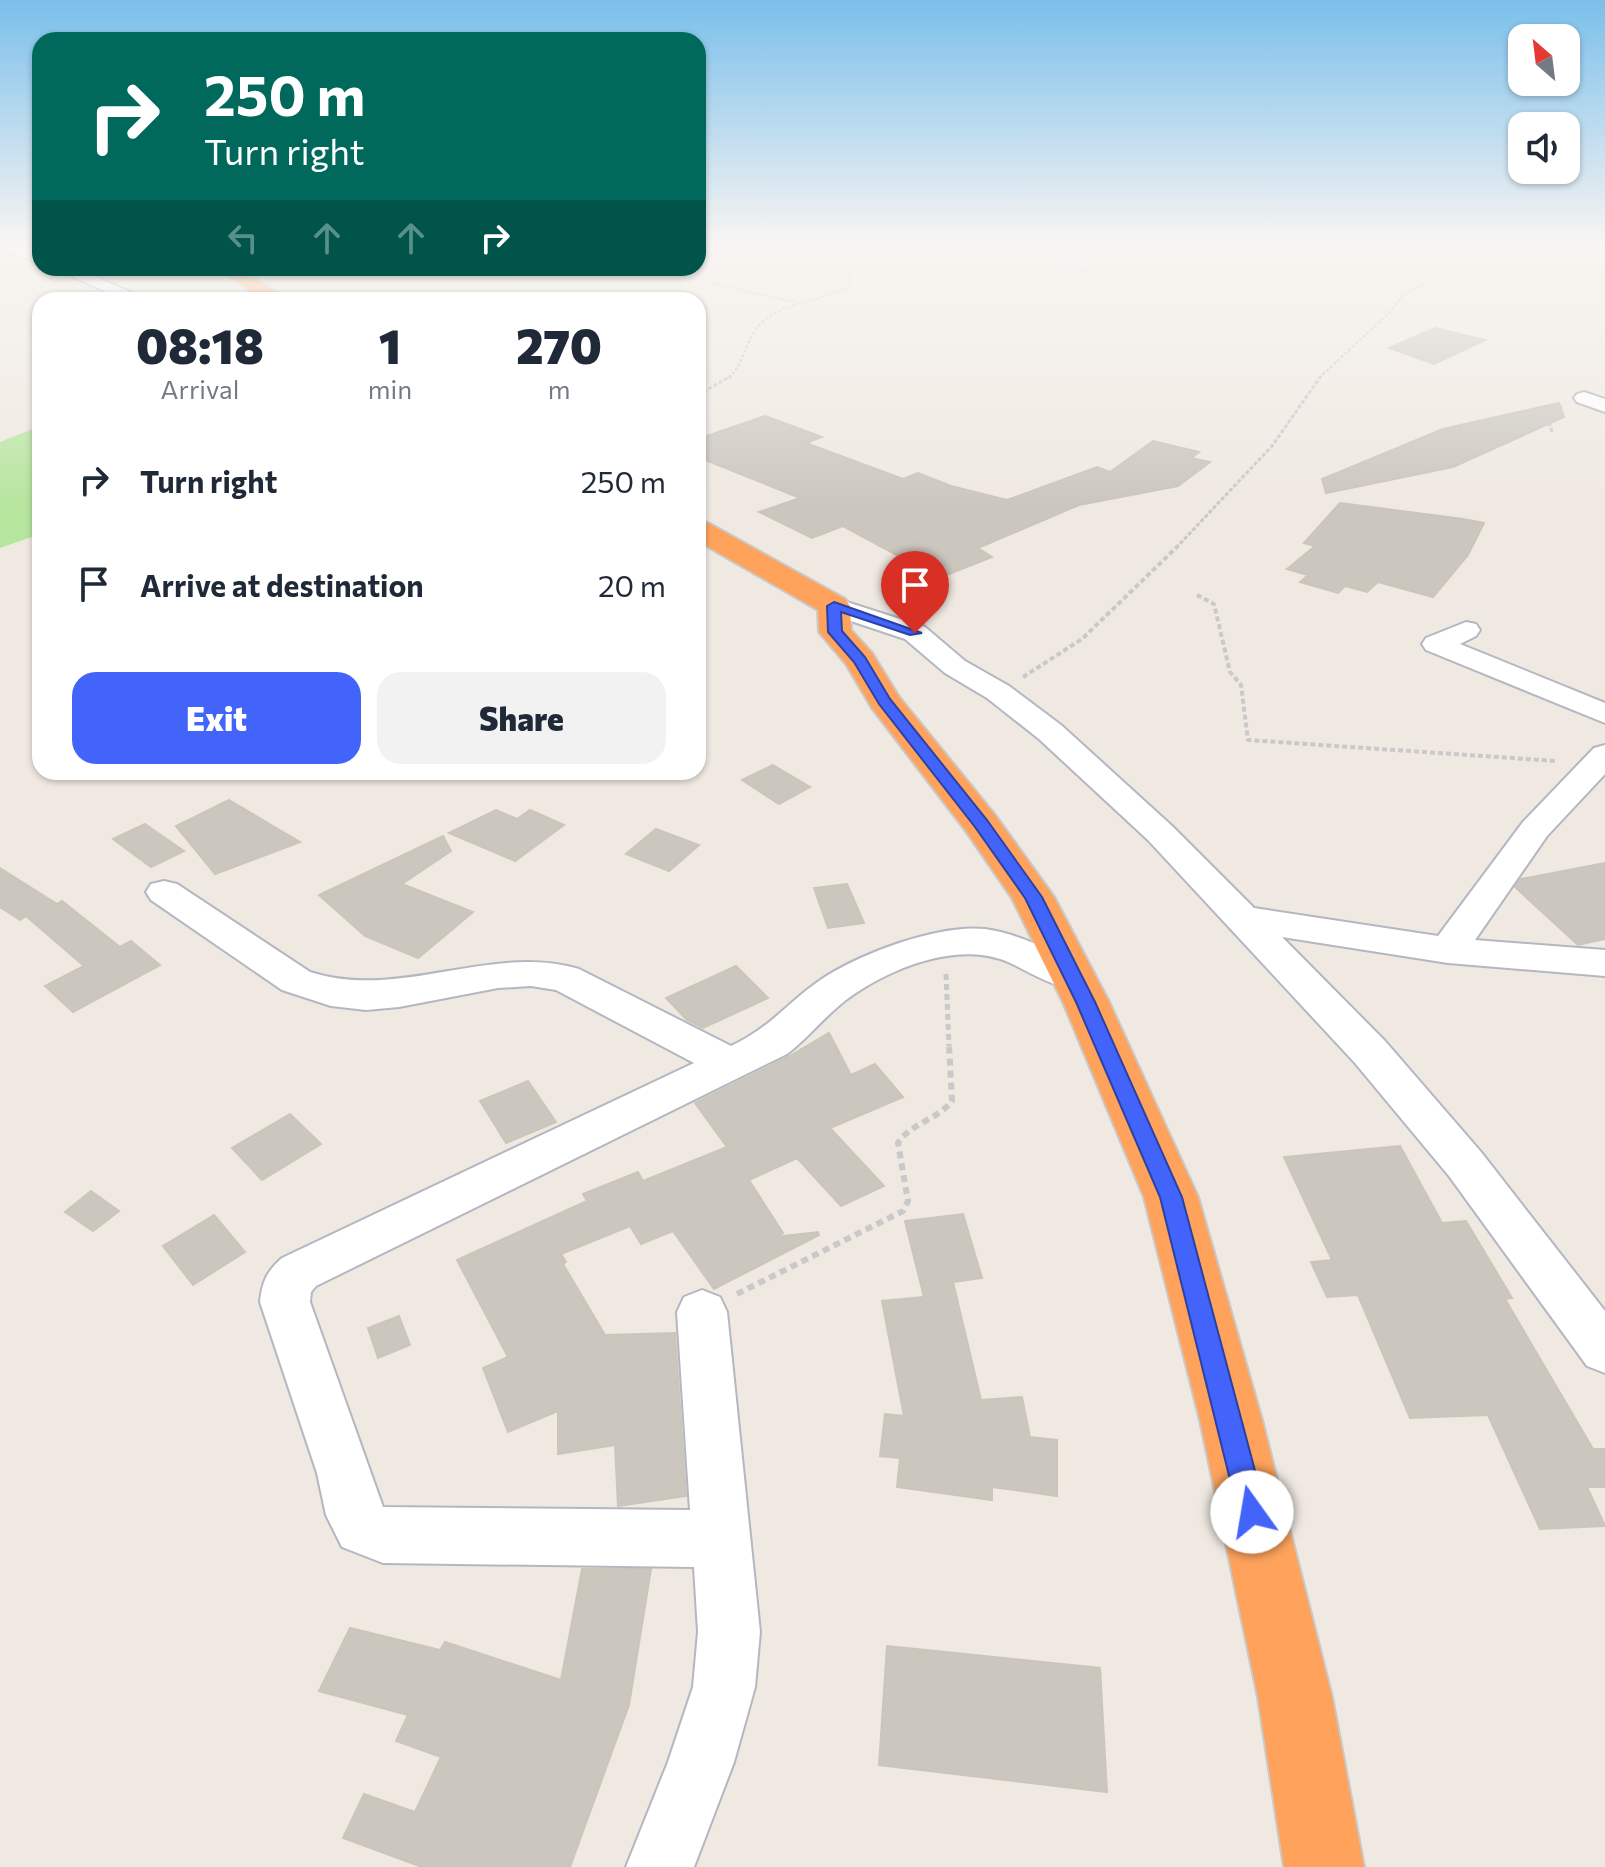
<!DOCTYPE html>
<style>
:root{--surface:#fff;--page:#f2f2f3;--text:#1f2937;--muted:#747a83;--accent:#4264fb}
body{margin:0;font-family:Commissioner,sans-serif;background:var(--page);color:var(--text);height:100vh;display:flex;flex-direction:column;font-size:30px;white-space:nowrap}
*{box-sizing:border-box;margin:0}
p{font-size:26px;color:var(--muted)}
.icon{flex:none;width:44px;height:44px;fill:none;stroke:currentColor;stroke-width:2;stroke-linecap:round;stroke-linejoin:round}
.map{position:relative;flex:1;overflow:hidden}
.side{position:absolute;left:32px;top:292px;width:674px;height:488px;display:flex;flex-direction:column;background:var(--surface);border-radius:24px;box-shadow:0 2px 6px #0004}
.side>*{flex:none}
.guide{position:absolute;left:32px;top:32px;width:674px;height:244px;border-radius:24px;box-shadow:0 2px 6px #0004;background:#00695c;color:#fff;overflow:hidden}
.needle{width:52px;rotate:332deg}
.controls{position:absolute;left:1508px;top:24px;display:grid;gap:16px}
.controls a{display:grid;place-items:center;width:72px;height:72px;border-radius:16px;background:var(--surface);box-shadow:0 2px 6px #0004;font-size:40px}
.pin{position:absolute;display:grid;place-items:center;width:68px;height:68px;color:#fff;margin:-82px -34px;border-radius:50% 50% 50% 0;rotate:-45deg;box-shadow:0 0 8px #0007}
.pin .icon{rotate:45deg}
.me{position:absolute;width:88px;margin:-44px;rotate:347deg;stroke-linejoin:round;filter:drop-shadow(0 0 6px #0008)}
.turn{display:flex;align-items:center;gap:28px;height:168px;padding:0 40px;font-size:36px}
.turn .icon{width:104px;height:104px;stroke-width:2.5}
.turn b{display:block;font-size:56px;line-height:68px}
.lanes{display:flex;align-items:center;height:76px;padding:0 40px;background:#0003;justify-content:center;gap:40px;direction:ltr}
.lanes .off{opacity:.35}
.eta{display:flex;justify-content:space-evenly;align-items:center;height:136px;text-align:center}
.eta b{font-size:48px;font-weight:800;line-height:56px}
.button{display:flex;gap:16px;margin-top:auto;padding:16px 40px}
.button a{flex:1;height:92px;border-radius:24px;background:var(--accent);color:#fff;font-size:32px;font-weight:800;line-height:92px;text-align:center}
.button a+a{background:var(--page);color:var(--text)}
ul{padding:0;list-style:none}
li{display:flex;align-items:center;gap:24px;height:104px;padding:0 40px}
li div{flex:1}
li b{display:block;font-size:30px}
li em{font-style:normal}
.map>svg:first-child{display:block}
.green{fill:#b6e59e}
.building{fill:#cbc7bf;stroke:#cbc5ba;stroke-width:2}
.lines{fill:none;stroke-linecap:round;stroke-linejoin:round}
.minor-casing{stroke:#b4b7c1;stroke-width:4}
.highway-casing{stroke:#c9c9c9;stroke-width:4}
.path-far4{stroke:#c9c9c9;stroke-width:2;stroke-dasharray:3 2;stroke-linecap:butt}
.path-far3{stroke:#c9c9c9;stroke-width:3;stroke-dasharray:4 2;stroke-linecap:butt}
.path-far2{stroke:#c9c9c9;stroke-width:4;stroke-dasharray:5 3;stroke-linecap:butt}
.path-far1{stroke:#c9c9c9;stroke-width:5;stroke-dasharray:6 4;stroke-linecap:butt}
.path{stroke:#c9c9c9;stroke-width:6;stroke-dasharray:7 5;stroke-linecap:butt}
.minor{fill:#fff;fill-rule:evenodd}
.highway{fill:#ffa35c;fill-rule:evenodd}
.route{fill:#4264fb;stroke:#2b41a3;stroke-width:2}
</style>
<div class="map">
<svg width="1605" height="1867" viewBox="0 0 1605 1867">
<rect width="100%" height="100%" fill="#efe9e1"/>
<polygon class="green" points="40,426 40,534 0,548 0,442"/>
<g class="building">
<polygon points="1435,328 1485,340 1434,364 1389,348"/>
<polygon points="1559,403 1564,417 1453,467 1326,493 1322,479 1443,429"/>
<polygon points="765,416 822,437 806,443 903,479 918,473 951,486 1007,500 1097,467 1110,472 1153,441 1199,452 1191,458 1210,462 1178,486 1079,505 978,548 992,557 939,578 843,526 812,538 759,512 800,498 698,457 698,439"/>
<polygon points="1340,503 1463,519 1484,523 1468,555 1433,597 1378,582 1367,592 1345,586 1338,593 1300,582 1308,575 1287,569 1315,546 1304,543"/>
<polygon points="773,765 810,787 779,804 742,780"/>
<polygon points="229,800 300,842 215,874 176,826"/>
<polygon points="496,810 517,819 530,810 564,825 515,861 449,833"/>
<polygon points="145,824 184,851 151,867 113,839"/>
<polygon points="656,829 699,845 669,871 626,854"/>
<polygon points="443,836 451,851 402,884 473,912 418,958 365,936 319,895"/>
<polygon points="1605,863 1605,939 1578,945 1515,887 1521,879"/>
<polygon points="0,868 57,904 62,901 120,947 131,941 160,965 73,1012 45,986 84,966 26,916 20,920 0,907"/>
<polygon points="847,884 864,923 828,928 814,888"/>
<polygon points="736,966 768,998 703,1028 687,1020 666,998"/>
<polygon points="829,1033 851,1075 875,1064 903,1097 830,1128 884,1186 841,1206 797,1158 749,1180 783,1233 775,1237 818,1232 819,1235 714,1289 673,1231 641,1244 630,1226 561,1254 566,1262 563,1264 605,1335 675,1333 686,1496 618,1506 615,1445 558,1454 558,1411 508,1432 483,1368 508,1357 457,1260 587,1201 583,1194 638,1172 643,1181 727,1147 695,1103 788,1057"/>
<polygon points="528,1081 556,1122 506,1143 480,1101"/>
<polygon points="290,1114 321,1144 262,1180 232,1148"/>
<polygon points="1400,1146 1442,1223 1466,1221 1512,1298 1505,1299 1593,1449 1605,1449 1605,1487 1587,1487 1605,1526 1540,1529 1488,1415 1410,1418 1358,1295 1327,1297 1311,1262 1332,1260 1284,1157"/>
<polygon points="91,1191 119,1211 93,1231 65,1212"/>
<polygon points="963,1214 982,1278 953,1282 981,1400 1022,1397 1030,1437 1057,1440 1057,1496 992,1487 992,1500 897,1487 900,1458 880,1456 885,1414 904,1416 882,1301 924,1297 905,1221"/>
<polygon points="214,1215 245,1252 193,1285 163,1246"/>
<polygon points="399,1316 410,1345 378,1358 368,1328"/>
<polygon points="582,1569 651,1569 629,1705 570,1867 422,1867 343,1838 364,1794 415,1812 441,1757 396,1741 408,1715 319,1691 350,1628 440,1650 445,1642 561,1680"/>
<polygon points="887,1646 1100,1668 1107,1792 879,1765"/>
</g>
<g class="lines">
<g class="minor-casing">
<g id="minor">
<polygon points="0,245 19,245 40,253 40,264 2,248"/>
<polygon points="54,268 76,268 148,300 124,300"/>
<polygon points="1584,392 1605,399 1605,412 1577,402 1574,398 1577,394"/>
<polygon points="834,598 925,627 965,661 1009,686 1061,725 1172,826 1254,908 1438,936 1523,822 1594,748 1605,745 1605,774 1547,836 1475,940 1605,950 1605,976 1448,963 1282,937 1385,1041 1481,1152 1605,1311 1605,1373 1587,1366 1449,1176 1355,1063 1148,840 1039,739 987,698 945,673 905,639 824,612 820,606 824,600"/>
<polygon points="1466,622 1476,624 1480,630 1476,636 1460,644 1605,703 1605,723 1426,650 1422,644 1426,638"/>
<path d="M 164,881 L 177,884 L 310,972 C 400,1001 488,943 579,969 L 731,1046 C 770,1028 786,1004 819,981 C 858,954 938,924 985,929 C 1022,934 1055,954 1088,968 L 1094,977 L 1088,986 C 1060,994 1033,973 1008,962 C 957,940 888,969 846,1000 C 825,1016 808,1038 787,1054 L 316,1286 L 311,1292 L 310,1302 L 383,1507 L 690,1510 L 677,1312 L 684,1297 L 702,1290 L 720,1297 L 727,1312 L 760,1632 L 755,1687 L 734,1762 L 694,1867 L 626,1867 L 668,1762 L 693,1687 L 698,1632 L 694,1567 L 383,1563 L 342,1547 L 326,1515 L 317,1473 L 260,1302 C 262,1282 267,1271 282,1258 L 694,1063 L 556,990 L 531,986 L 498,988 L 399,1007 L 366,1010 L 331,1006 L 282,990 L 151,900 L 146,892 L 151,884 Z"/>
</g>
</g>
<g class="highway-casing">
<g id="highway">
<polygon points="218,268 240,268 287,300 264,300"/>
<polygon points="698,520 708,523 845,599 850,606 851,630 872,653 899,697 995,815 1054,897 1109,1002 1198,1197 1262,1420 1332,1697 1364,1867 1284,1867 1258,1697 1200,1420 1144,1197 1063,1002 1012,898 966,831 872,708 846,664 819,632 818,610 698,541"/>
</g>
</g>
<g class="path-far4">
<polyline points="644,268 799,303"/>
<polyline points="851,269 901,253 935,258 954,257 989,247 1092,272"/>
<path d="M 729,378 C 745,363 745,339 761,323 C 784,301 822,302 849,286 L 851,269 L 842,259 L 839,245"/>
<polyline points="1319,378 1390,312 1402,296 1470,259 1475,254 1474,245"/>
</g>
<g class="path-far3">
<polyline points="698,395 731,376"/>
<polyline points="1552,432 1546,412 1562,406"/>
<polyline points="1176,548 1272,446 1321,376"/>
</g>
<g class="path-far2">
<polyline points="1197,595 1214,604 1230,672 1241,685 1248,740 1556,761"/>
<polyline points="1023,677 1082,639 1178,546"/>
</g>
<polyline class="path-far1" points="946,974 949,1046"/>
<path class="path" d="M 737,1294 L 903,1211 L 908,1201 L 898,1143 C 911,1123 937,1120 952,1101 L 949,1044"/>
<use href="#minor" class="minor"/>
<use href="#highway" class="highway"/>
</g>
<linearGradient id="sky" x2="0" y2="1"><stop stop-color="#7abfeb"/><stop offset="0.48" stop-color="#f8f5f2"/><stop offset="1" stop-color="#f8f5f2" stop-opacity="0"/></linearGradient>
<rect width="1605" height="506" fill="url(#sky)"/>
<polygon class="route" points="834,602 922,633 910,635 841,612 842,631 865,657 890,699 987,820 1042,897 1095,1002 1182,1197 1266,1512 1262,1521 1252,1525 1242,1521 1238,1512 1160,1197 1076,1002 1025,898 975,827 879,704 854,662 828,632 827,606"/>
</svg>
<div class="controls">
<a><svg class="needle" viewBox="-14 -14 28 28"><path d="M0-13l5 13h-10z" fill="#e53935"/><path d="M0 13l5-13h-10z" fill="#747a83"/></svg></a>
<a><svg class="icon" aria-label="sound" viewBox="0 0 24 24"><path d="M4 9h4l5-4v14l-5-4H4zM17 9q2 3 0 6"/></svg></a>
</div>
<div class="pin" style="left:915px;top:633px;background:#d93025"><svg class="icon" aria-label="arrive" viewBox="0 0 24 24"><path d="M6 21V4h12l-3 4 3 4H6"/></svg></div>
<svg class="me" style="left:1252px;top:1512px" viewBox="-20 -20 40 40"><circle r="19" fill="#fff"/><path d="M0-13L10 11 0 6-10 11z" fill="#4264fb"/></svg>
<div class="guide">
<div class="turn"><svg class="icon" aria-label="right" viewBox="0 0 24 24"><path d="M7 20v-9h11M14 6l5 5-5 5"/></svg><div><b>250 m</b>Turn right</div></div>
<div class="lanes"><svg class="icon off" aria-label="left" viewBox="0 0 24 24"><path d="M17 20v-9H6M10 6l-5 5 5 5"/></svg><svg class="icon off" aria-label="ahead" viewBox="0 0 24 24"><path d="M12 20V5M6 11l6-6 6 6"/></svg><svg class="icon off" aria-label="ahead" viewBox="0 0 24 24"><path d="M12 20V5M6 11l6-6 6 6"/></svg><svg class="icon" aria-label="right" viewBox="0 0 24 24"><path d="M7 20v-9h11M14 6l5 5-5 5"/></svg></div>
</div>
<section class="side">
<div class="eta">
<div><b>08:18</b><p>Arrival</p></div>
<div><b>1</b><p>min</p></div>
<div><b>270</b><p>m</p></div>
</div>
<ul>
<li><svg class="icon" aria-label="right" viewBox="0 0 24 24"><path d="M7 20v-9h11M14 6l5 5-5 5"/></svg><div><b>Turn right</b></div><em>250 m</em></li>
<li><svg class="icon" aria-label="arrive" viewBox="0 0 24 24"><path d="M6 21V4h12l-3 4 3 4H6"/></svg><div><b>Arrive at destination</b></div><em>20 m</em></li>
</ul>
<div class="button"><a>Exit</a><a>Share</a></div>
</section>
</div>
